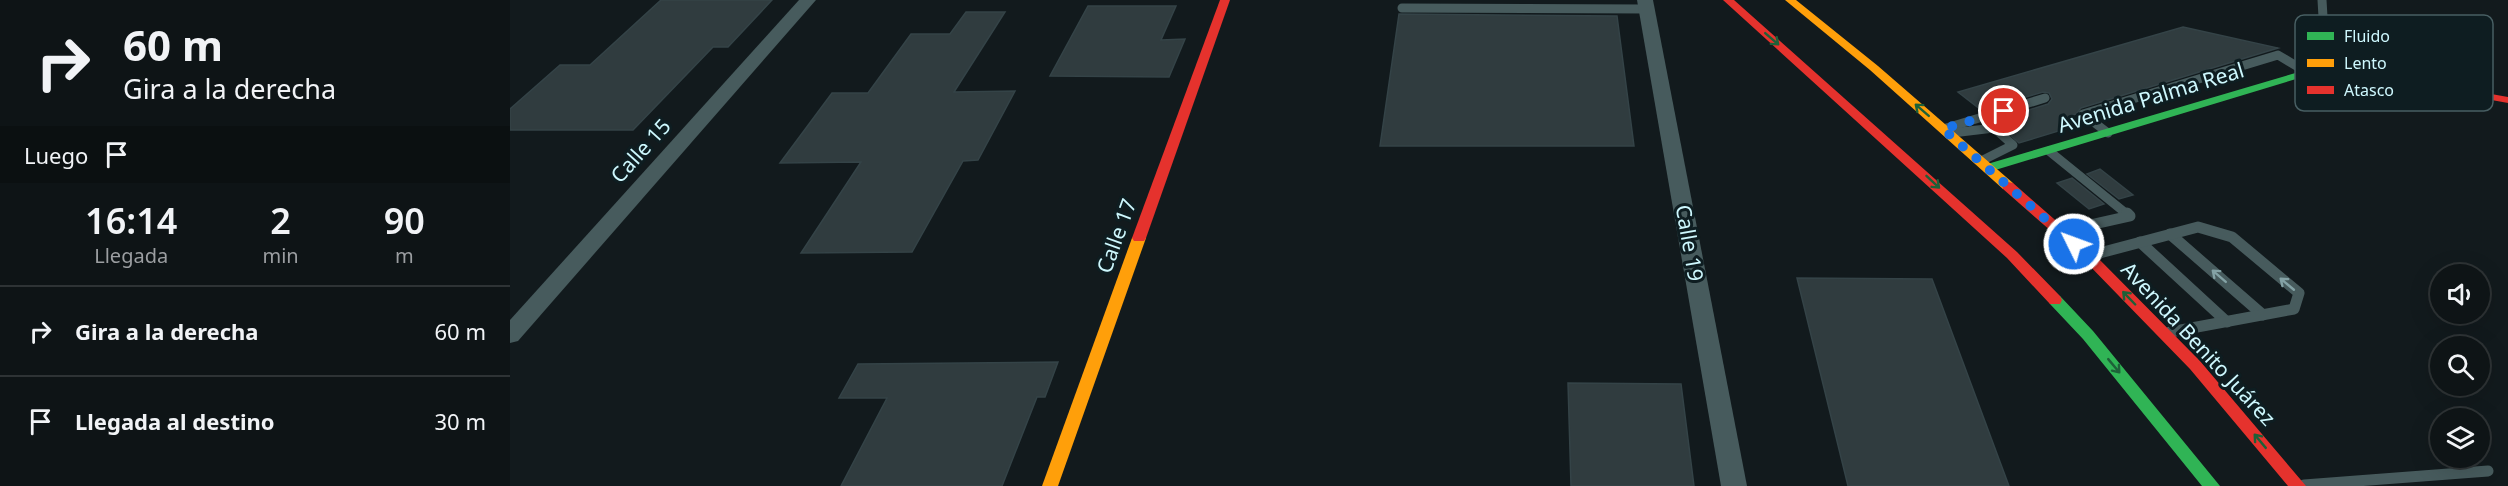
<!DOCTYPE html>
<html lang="es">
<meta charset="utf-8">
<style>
:root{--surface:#0e1416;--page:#1c2123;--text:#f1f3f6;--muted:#9b9ea1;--line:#2e3335}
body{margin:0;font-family:"Noto Sans",sans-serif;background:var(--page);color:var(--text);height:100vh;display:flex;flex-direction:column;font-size:22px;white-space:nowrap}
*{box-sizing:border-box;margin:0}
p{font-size:20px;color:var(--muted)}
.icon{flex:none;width:33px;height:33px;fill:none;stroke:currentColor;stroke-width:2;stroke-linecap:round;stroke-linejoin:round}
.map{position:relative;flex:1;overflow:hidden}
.side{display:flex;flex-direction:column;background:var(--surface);width:510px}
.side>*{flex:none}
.top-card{background:#0e1416;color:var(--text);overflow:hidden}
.controls{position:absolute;left:1920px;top:264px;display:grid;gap:12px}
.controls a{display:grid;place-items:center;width:60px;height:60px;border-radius:50%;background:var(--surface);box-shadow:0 6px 24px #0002,0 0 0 2px var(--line);font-size:30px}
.pin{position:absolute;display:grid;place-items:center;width:51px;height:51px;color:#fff;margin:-26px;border:3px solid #fff;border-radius:50%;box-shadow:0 2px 6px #0007}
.me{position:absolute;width:66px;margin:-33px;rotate:312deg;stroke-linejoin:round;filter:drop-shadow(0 0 4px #0008)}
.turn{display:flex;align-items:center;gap:21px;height:126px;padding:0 24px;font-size:27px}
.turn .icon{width:78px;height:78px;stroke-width:2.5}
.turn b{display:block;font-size:42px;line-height:51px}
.then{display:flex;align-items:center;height:57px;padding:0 24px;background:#0003;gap:12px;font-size:22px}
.eta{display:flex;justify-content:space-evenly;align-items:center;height:102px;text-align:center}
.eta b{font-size:36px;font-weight:600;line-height:42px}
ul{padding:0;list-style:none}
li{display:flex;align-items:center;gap:18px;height:90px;padding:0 24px;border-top:2px solid var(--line)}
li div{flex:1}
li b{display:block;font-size:22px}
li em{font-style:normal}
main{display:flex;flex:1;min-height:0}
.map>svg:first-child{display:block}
.building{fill:#303c3f;stroke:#344347;stroke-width:1.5}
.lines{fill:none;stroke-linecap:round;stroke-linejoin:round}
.lane-far1{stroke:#475b5d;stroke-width:9}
.lane{stroke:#475b5d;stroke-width:11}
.street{fill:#475b5d;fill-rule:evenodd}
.fast{fill:#30b455;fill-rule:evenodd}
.slow{fill:#ff9f0a;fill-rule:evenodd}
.jam{fill:#e5322d;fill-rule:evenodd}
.oneway{stroke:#1d6138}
.oneway2{stroke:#84a2a5}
.route{stroke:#1a73e8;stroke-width:10;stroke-dasharray:0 18}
.labels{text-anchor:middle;stroke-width:6;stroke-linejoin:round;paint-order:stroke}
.street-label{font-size:21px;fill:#cef8fe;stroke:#0e1d21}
.key{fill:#0e1d21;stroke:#485f63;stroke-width:1.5}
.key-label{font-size:16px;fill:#cef8fe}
</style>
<main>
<section class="side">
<div class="top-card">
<div class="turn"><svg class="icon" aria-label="right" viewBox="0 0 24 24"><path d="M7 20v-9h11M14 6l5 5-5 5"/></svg><div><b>60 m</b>Gira a la derecha</div></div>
<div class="then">Luego<svg class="icon" aria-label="arrive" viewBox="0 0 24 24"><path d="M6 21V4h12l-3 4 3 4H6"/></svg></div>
</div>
<div class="eta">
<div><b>16:14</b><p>Llegada</p></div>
<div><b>2</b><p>min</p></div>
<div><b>90</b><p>m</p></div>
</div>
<ul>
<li><svg class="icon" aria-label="right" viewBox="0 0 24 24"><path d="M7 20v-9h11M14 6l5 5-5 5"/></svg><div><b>Gira a la derecha</b></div><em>60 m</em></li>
<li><svg class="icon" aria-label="arrive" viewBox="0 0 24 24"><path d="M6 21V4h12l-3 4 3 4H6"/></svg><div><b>Llegada al destino</b></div><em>30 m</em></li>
</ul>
</section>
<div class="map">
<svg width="1998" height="486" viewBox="0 0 1998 486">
<rect width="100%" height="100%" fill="#121a1d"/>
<g class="building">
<polygon points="151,0 262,0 218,47 203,47 123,130 0,130 0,109 50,65 80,65"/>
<polygon points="578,6 666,6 651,40 675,39 659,77 540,76"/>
<polygon points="456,12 495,12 444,92 505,91 468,160 453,161 402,252 291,253 351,162 270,163 322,93 358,93 401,34 440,34"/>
<polygon points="889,14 1107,16 1124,146 870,146"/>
<polygon points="1673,27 1768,48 1571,108 1566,114 1557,117 1568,125 1509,143 1484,121 1538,104 1542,99 1539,93 1533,92 1471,110 1448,92"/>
<polygon points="1590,169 1623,195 1609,199 1577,174"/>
<polygon points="1562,178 1594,204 1579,209 1547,183"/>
<polygon points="1287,278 1422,279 1499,486 1338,486"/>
<polygon points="548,362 535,397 527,397 492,486 331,486 377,398 329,398 348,364"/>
<polygon points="1058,383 1171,384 1184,486 1061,486"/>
</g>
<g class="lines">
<g class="lane-far1">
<polyline points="1812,0 1816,67"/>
<polyline points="892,8 1136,9"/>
<polyline points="1433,129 1535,98"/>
<polyline points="1442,133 1484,128 1503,145 1471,161"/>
<polyline points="1598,133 1573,114 1768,55 1798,73"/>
<polyline points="1539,151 1618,215"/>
</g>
<g class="lane">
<polyline points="1553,231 1620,216 1617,213"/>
<polyline points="1660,234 1753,315"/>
<polyline points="1630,242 1717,322"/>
<polyline points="1582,255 1688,227 1722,237 1789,293 1784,309 1660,332"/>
<polyline points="1794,485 1978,471"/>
</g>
<g class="street">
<polygon points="289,0 306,0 8,341 0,343 0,320"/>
<polygon points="1127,0 1143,0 1237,486 1211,486"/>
</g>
<g class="fast">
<polygon points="1816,64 1903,80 1909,83 1903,86 1816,70 1482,171 1474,171 1472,168 1474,165"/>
<polygon points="1545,295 1550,296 1583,331 1710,486 1692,486 1573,339 1540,304 1538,300 1540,296"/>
</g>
<g class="slow">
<polygon points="1275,0 1286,0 1368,66 1503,183 1504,186 1503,189 1493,189 1360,70"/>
<polygon points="629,233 636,238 548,486 532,486 622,238"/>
</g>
<g class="jam">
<polygon points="710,0 720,0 636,238 634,241 624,241 622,238"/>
<polygon points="1213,0 1224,0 1507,252 1550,296 1552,300 1550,304 1540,304 1497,258"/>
<polygon points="1903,80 1998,97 1998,103 1899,85 1899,81"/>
<polygon points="1498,182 1503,183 1583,253 1690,361 1796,486 1778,486 1680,369 1573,259 1493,189 1492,186"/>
</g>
</g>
<defs><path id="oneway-shaft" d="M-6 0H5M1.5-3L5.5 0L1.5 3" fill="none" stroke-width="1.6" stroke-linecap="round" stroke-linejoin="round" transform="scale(1.5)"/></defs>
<g class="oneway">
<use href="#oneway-shaft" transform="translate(1262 39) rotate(41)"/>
<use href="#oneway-shaft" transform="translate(1412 110) rotate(-139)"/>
<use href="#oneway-shaft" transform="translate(1423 182) rotate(43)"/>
<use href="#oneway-shaft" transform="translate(1619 298) rotate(-134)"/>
<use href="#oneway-shaft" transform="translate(1604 366) rotate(50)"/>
<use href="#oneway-shaft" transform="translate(1750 441) rotate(-130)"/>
</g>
<g class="oneway2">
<use href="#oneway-shaft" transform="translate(1709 276) rotate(-139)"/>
<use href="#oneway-shaft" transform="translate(1777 284) rotate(-140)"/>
</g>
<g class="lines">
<polyline class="route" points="1494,111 1433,129 1564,244"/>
</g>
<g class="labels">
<g class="street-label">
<text transform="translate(1641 98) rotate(-17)" y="7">Avenida Palma Real</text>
<text transform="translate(131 151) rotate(-48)" y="7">Calle 15</text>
<text transform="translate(607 236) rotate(-70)" y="7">Calle 17</text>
<text transform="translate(1179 243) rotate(80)" y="7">Calle 19</text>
<text transform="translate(1688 344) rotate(47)" y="7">Avenida Benito Juárez</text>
</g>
</g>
<rect x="1785" y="15" width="198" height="96" rx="9" class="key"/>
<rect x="1797" y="32" width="27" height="8" fill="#30b455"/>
<rect x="1797" y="59" width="27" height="8" fill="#ff9f0a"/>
<rect x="1797" y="86" width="27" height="8" fill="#e5322d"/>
<g class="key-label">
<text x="1834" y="42">Fluido</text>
<text x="1834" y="69">Lento</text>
<text x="1834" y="96">Atasco</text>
</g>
</svg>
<div class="controls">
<a><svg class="icon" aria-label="sound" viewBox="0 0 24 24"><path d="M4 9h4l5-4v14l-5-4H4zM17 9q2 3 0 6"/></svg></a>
<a><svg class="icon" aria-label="search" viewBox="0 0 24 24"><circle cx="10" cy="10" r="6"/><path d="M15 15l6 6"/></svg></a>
<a><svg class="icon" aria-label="layers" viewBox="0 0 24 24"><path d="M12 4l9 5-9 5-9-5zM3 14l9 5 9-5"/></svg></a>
</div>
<div class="pin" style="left:1494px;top:111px;background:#d93025"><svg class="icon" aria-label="arrive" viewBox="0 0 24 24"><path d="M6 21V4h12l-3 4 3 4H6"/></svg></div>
<svg class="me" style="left:1564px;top:244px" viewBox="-20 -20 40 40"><circle r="17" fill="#1a73e8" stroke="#fff" stroke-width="3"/><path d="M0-11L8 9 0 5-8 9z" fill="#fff"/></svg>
</div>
</main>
